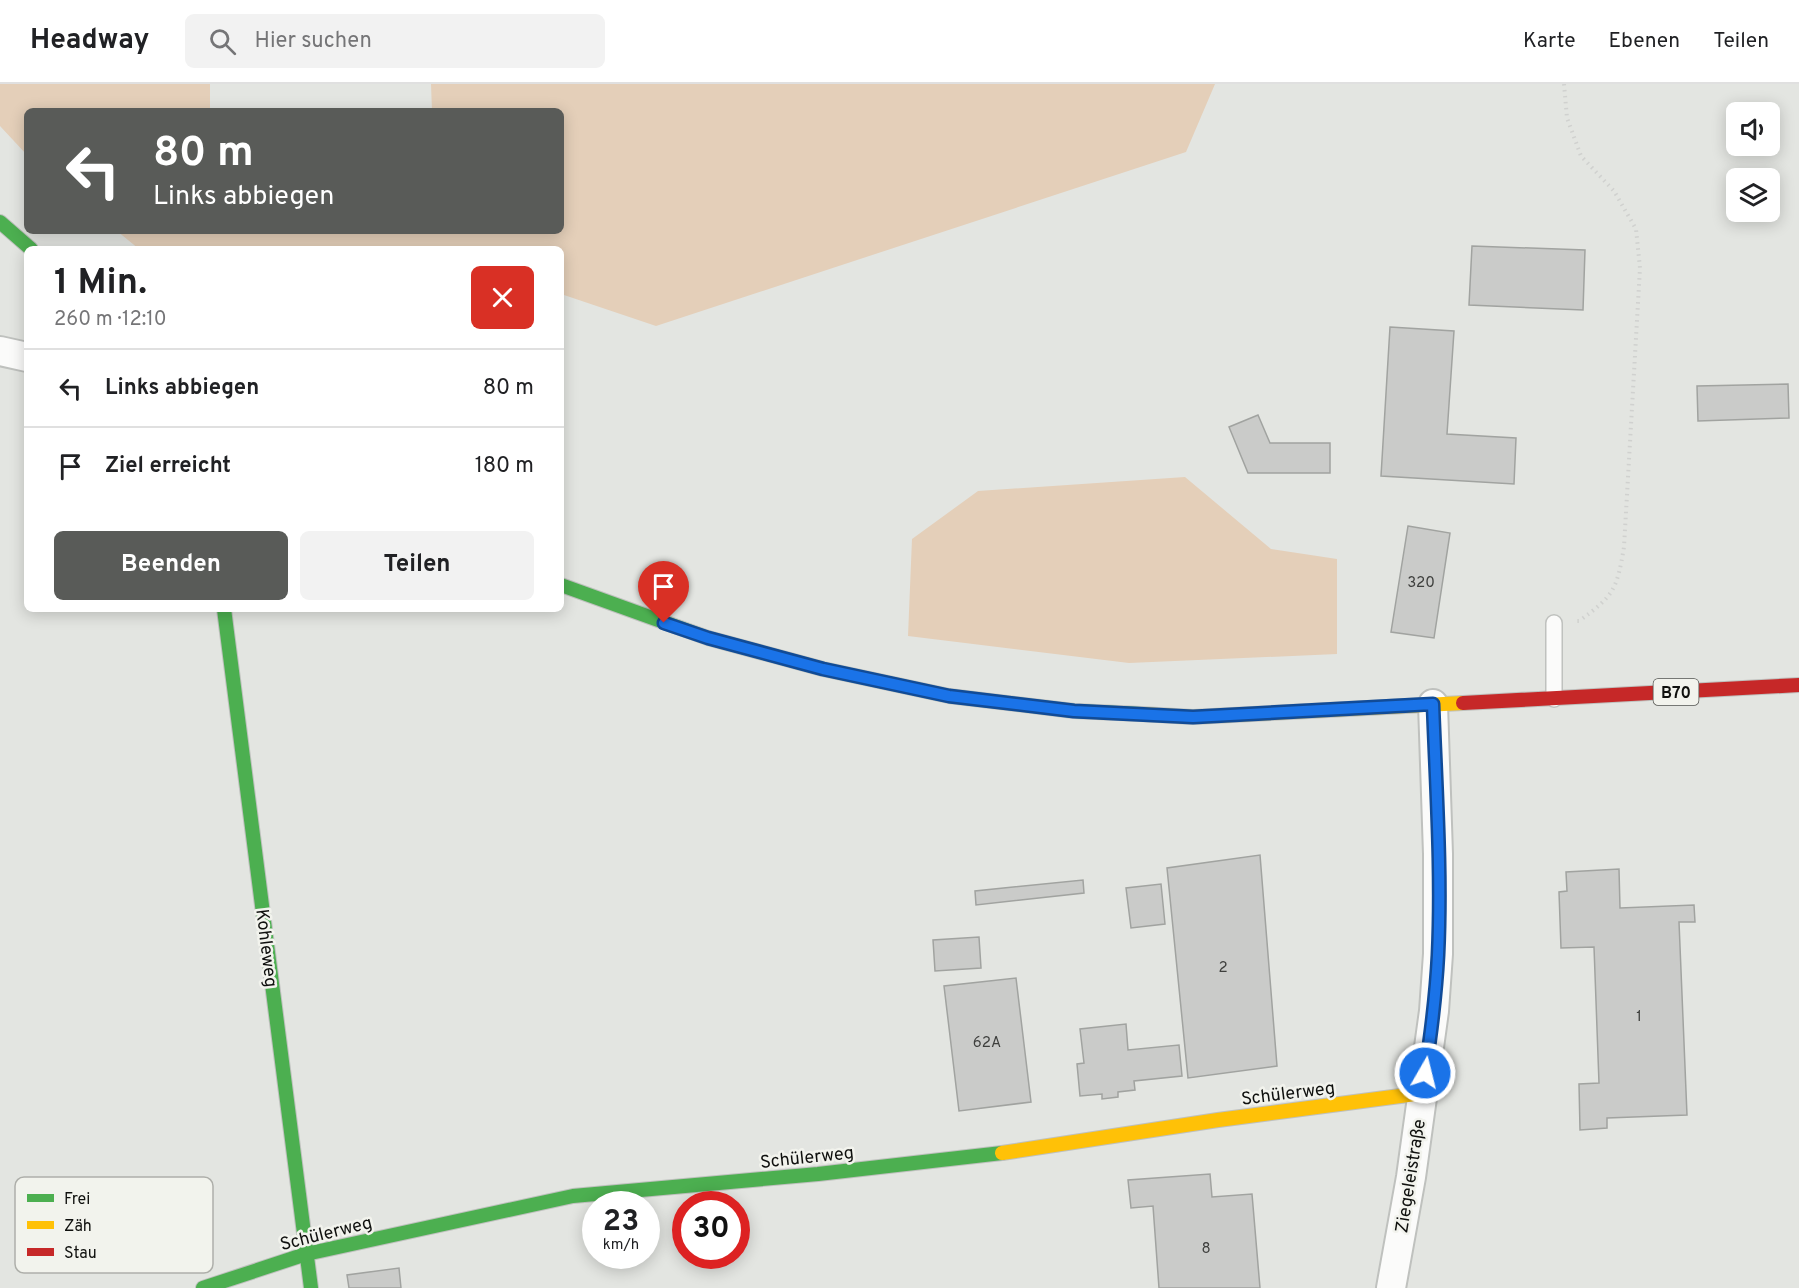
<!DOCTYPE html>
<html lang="de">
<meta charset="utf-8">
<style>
:root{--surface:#fff;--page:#f2f2f2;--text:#202124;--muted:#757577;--line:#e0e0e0;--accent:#595b58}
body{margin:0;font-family:Overpass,sans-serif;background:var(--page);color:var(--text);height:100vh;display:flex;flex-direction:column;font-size:22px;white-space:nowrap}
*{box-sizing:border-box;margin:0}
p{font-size:20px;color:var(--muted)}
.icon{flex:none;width:33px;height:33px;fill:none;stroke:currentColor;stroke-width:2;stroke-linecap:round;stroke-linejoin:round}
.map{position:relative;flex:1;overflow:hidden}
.sheet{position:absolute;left:24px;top:162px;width:540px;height:366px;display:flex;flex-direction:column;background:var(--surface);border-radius:9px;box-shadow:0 3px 15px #0003}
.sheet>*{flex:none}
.banner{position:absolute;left:24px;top:24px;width:540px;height:126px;border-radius:9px;box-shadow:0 3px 15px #0003;background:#595b58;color:#fff;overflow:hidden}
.fabs{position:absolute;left:1726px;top:18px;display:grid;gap:12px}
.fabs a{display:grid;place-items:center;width:54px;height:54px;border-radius:9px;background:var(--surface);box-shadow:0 3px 15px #0003;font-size:30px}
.speed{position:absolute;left:582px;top:1107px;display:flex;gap:12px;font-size:30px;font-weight:700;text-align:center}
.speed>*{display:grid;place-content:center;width:78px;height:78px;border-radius:50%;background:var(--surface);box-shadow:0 3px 15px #0003;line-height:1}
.speed small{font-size:15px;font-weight:400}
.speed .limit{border:9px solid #d22;background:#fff;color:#111}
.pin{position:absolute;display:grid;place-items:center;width:51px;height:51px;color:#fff;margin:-62px -26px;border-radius:50% 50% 50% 0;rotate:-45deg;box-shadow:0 0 6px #0007}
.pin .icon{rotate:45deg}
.me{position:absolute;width:66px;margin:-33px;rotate:8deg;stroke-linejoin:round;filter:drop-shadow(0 0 4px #0008)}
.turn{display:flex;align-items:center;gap:21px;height:126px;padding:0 30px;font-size:27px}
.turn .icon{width:78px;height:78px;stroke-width:2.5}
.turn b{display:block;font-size:42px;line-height:51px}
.round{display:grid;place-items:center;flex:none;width:63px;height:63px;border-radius:9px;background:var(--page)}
.summary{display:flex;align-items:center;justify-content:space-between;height:102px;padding:0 30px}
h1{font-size:36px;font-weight:700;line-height:45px}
.button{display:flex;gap:12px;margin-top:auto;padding:12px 30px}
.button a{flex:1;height:69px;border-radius:9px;background:var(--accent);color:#fff;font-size:24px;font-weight:700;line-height:69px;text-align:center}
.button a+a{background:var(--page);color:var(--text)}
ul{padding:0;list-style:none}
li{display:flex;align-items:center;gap:18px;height:78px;padding:0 30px;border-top:2px solid var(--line)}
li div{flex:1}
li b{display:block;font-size:22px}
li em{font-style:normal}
header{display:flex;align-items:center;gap:36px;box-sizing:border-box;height:84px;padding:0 30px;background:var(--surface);border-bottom:2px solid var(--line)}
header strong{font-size:28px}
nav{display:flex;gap:33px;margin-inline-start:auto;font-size:21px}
.search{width:420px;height:54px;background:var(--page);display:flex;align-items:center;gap:15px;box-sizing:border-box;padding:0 21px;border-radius:9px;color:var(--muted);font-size:22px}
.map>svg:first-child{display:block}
.green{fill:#e4cfb9}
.building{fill:#cacbc9;stroke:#a1a3a0;stroke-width:1.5}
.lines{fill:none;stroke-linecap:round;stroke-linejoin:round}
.lane-casing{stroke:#bfc1be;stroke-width:18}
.street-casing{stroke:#bfc1be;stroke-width:32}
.fast-casing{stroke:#bfc1be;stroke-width:16}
.slow-casing{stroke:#bfc1be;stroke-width:16}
.jam-casing{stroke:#bfc1be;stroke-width:16}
.path{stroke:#d0d1cf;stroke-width:4;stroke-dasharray:1.5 4.5;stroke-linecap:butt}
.lane{stroke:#fbfbfa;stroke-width:15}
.street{stroke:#fbfbfa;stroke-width:28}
.fast{stroke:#4caf50;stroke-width:14}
.slow{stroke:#ffc107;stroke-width:14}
.jam{stroke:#c62828;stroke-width:14}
.route-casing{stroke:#114b97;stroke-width:15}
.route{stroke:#1a73e8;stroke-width:10}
.labels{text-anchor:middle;stroke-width:5;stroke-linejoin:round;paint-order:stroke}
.number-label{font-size:15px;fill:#3e3f3d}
.shield{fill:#f2f3ed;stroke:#535451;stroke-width:1.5}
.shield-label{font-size:16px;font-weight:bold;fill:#0f100e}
.street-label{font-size:18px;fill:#0f100e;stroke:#f2f3ed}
.key{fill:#f2f3ed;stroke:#aeafaa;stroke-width:1.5}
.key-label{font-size:16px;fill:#0f100e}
</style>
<header>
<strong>Headway</strong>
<div class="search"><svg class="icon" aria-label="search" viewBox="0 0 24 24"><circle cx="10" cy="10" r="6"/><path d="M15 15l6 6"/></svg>Hier suchen</div>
<nav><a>Karte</a><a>Ebenen</a><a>Teilen</a></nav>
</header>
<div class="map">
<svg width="1799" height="1204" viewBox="0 0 1799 1204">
<rect width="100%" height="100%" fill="#e3e5e1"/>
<g class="green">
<polygon points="0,0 210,0 210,27 27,27 27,71 0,42"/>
<polygon points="431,0 1215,0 1186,68 656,242 561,210 561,165 139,165 117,147 561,147 561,27 432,27"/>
<polygon points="1185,393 1271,465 1337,475 1337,570 1129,579 908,552 912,455 978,407"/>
</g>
<g class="building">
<polygon points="1472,162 1585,166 1583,226 1469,221"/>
<polygon points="1390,243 1454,247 1447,350 1516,354 1514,400 1381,392"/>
<polygon points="1788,300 1789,334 1698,337 1697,302"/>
<polygon points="1258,331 1270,359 1330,359 1330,389 1248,389 1229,343"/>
<polygon points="1408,442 1450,449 1434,554 1391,548"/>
<polygon points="1260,771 1277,982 1188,994 1167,784"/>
<polygon points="1619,785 1620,824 1694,821 1695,838 1679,838 1687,1031 1607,1034 1607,1044 1580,1046 1579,1000 1599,999 1594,863 1561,864 1559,808 1567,807 1566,788"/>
<polygon points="1083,796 1084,809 976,821 975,807"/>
<polygon points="1161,800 1165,840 1131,844 1126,804"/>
<polygon points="979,853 981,884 935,887 933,856"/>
<polygon points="1016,894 1031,1018 959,1027 944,902"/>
<polygon points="1126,940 1128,966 1179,961 1182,992 1134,997 1135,1006 1118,1008 1118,1013 1102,1015 1102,1010 1080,1012 1077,980 1084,979 1080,945"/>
<polygon points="1210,1090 1212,1113 1252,1110 1260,1204 1159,1204 1153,1122 1131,1124 1128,1096"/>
<polygon points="399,1184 401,1204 349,1204 347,1191"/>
</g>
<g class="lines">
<g class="lane-casing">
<polyline id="lane" points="1554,615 1554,539"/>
</g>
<g class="street-casing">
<g id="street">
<polyline points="0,267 27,273"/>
<polyline points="1391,1204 1411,1093 1434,927 1438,870 1438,770 1433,620"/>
</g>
</g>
<g class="fast-casing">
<g id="fast">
<polyline points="0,138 31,165"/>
<polyline points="561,501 708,554 823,585 949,612 1074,627 1141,630"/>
<polyline points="224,525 311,1204"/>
<polyline points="203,1204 306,1170 573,1112 818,1090 1002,1069"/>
</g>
</g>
<g class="slow-casing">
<g id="slow">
<polyline points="1141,630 1193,633 1463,619"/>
<polyline points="1002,1069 1218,1036 1423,1009"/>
</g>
</g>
<g class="jam-casing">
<polyline id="jam" points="1463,619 1799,601"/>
</g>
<path class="path" d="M 1564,0 L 1567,34 L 1581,72 L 1614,107 L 1636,145 L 1640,184 L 1624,463 C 1617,505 1614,512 1579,537 L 1576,537"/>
<use href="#lane" class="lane"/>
<use href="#street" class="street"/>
<use href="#fast" class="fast"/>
<use href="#slow" class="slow"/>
<use href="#jam" class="jam"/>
</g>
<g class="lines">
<g class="route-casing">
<path id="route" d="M 664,539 L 708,554 L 823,585 L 949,612 L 1074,627 L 1193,633 L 1433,620 C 1436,703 1442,788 1438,871 C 1436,910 1431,950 1425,989"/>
</g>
<use href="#route" class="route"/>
</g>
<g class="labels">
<g class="number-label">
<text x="1421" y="503">320</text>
<text x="1223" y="888">2</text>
<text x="1639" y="937">1</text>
<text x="987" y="963">62A</text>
<text x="1206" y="1169">8</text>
</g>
<rect class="shield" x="1653.5" y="595" width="45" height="26" rx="4.5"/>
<g class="shield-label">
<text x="1676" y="614">B70</text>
</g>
<g class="street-label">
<text transform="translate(267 864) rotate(83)" y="6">Kohleweg</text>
<text transform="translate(1288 1009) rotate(-7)" y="6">Schülerweg</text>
<text transform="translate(807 1073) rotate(-6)" y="6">Schülerweg</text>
<text transform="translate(1410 1092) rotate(-81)" y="6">Ziegeleistraße</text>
<text transform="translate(326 1149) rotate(-14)" y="6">Schülerweg</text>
</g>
</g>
<rect x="15" y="1093" width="198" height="96" rx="9" class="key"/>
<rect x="27" y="1110" width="27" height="8" fill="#4caf50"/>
<rect x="27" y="1137" width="27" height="8" fill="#ffc107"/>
<rect x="27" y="1164" width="27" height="8" fill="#c62828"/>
<g class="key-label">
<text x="64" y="1120">Frei</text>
<text x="64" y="1147">Zäh</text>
<text x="64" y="1174">Stau</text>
</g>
</svg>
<div class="fabs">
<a><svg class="icon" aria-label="sound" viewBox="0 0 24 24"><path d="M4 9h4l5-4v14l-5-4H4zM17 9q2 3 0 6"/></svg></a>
<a><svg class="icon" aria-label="layers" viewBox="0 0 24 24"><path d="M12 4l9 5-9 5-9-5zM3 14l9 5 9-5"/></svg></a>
</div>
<div class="speed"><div>23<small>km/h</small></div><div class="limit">30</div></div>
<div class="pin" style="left:664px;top:539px;background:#d93025"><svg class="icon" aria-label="arrive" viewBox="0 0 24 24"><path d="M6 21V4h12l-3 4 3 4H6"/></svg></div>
<svg class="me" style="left:1425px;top:989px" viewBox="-20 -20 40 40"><circle r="17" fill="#1a73e8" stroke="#fff" stroke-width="3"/><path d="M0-11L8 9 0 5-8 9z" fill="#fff"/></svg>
<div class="banner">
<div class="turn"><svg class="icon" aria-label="left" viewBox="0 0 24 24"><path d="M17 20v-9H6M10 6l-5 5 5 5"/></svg><div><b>80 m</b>Links abbiegen</div></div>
</div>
<section class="sheet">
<div class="summary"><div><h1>1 Min.</h1><p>260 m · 12:10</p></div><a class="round" style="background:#d93025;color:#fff"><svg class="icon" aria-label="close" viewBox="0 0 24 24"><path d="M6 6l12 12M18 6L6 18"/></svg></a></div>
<ul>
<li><svg class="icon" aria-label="left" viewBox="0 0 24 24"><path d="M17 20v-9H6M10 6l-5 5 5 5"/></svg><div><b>Links abbiegen</b></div><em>80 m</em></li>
<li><svg class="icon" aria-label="arrive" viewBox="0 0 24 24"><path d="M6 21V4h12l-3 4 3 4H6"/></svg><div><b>Ziel erreicht</b></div><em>180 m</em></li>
</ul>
<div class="button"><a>Beenden</a><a>Teilen</a></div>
</section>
</div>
